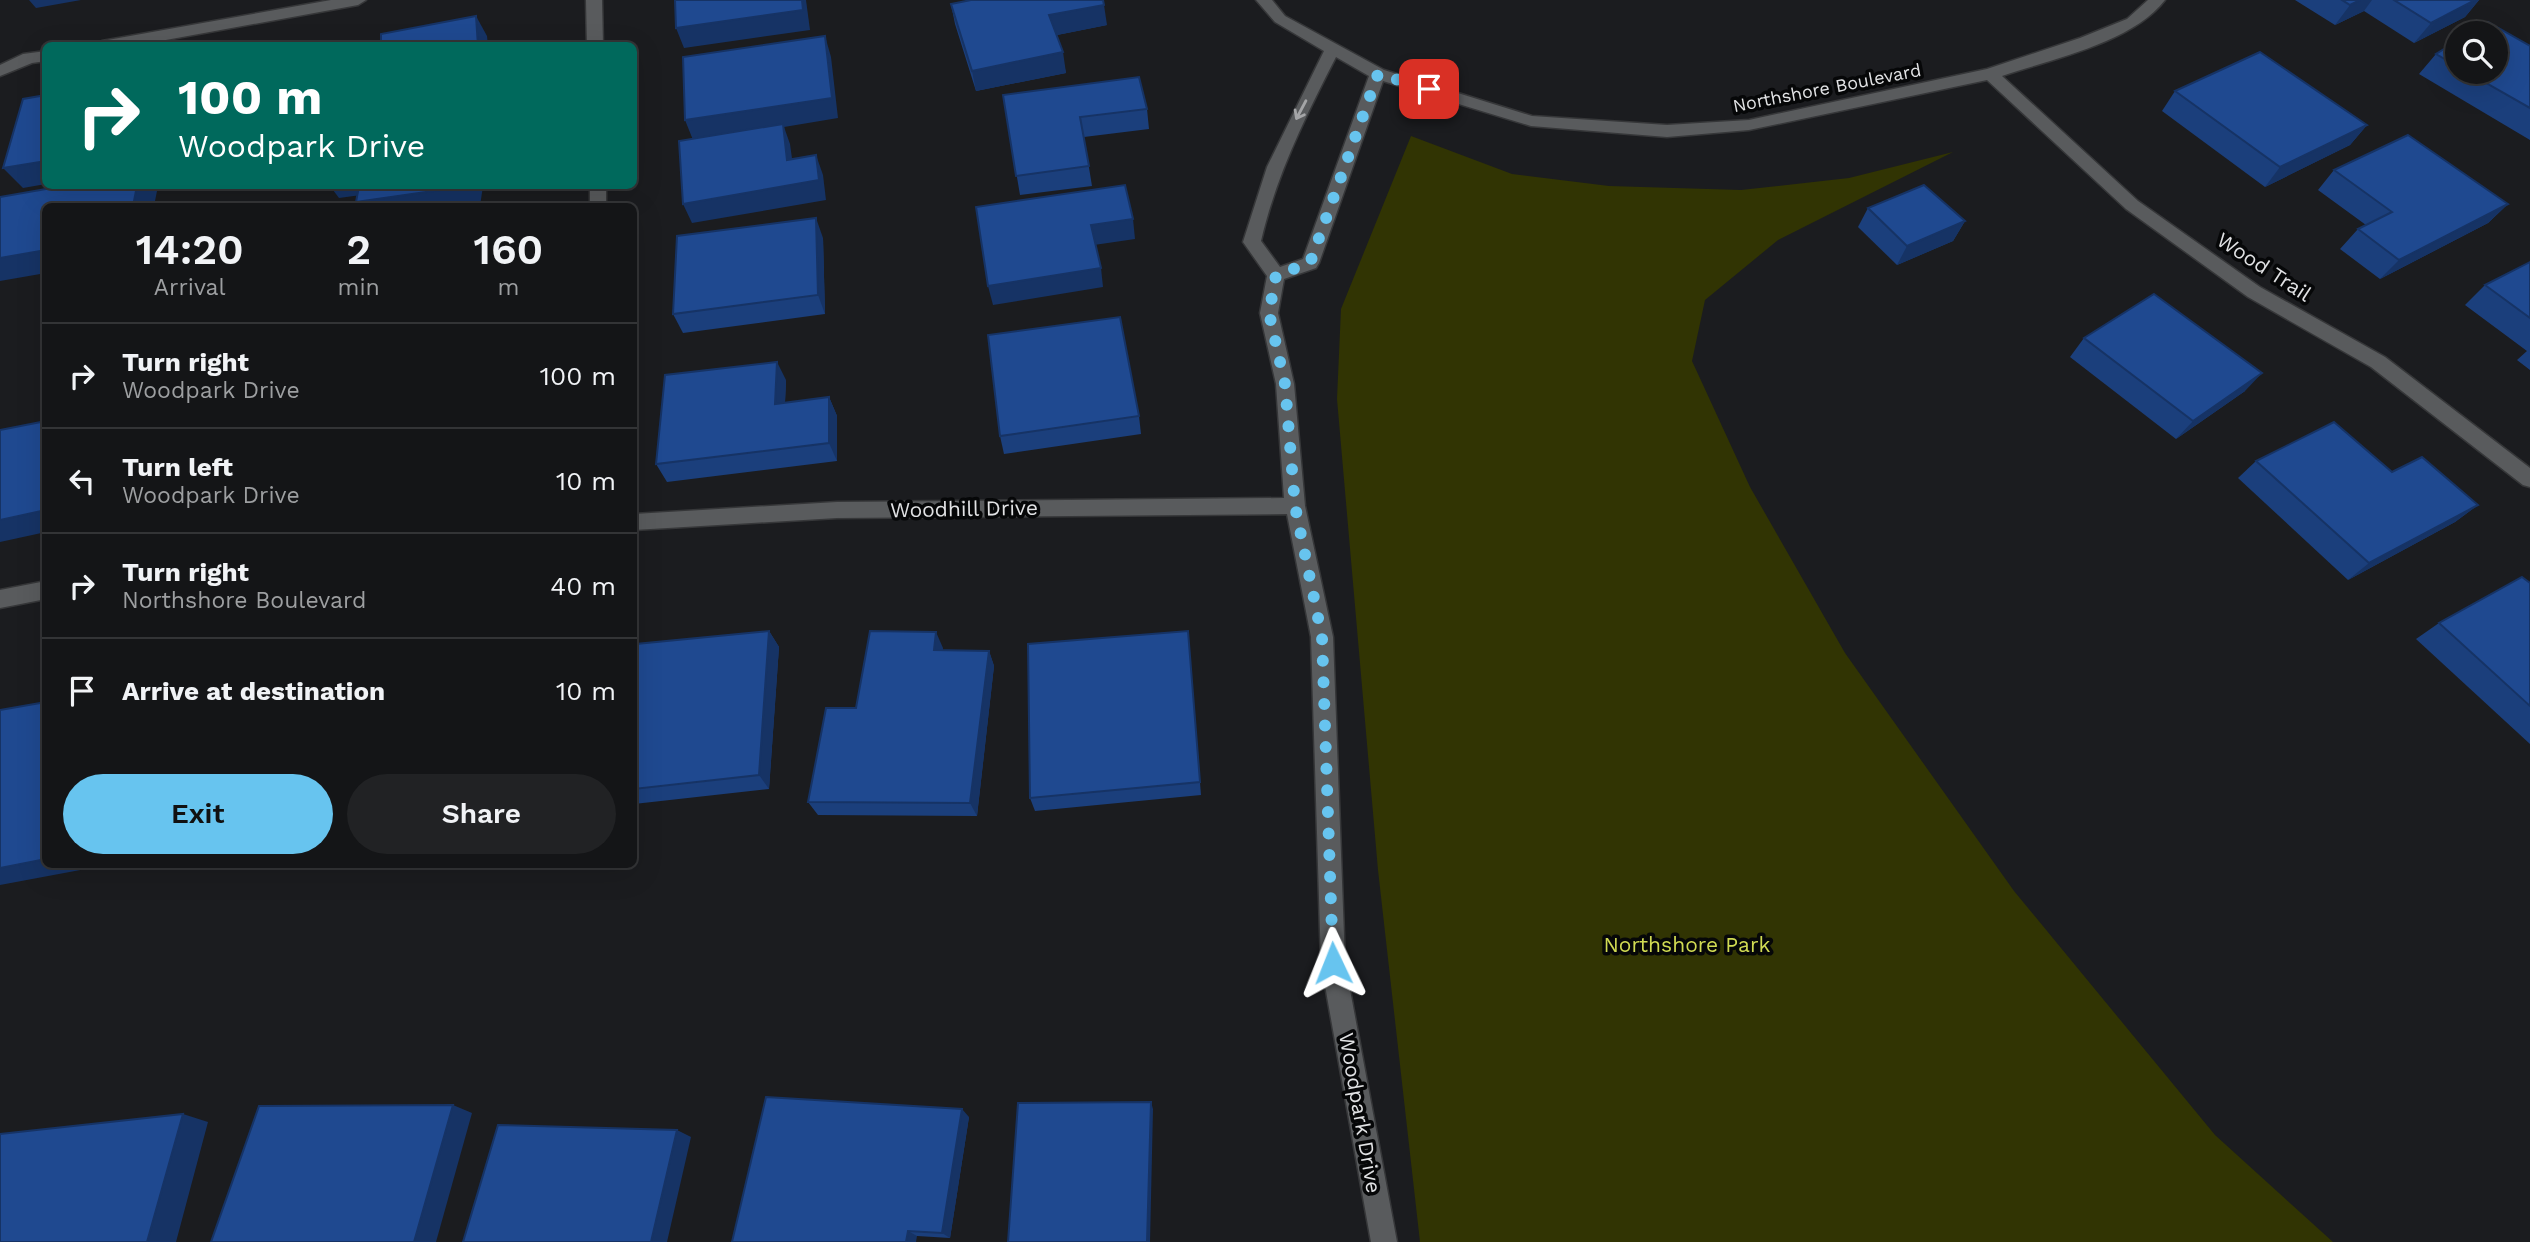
<!DOCTYPE html>
<style>
:root{--surface:#141517;--page:#212224;--text:#f1f3f6;--muted:#9d9fa1;--line:#333436;--accent:#67c4ef}
body{margin:0;font-family:"Work Sans",sans-serif;background:var(--page);color:var(--text);height:100vh;display:flex;flex-direction:column;font-size:26px;white-space:nowrap}
*{box-sizing:border-box;margin:0}
p{font-size:23px;color:var(--muted)}
.icon{flex:none;width:38px;height:38px;fill:none;stroke:currentColor;stroke-width:2;stroke-linecap:round;stroke-linejoin:round}
.map{position:relative;flex:1;overflow:hidden}
.details{position:absolute;left:42px;top:203px;width:595px;height:665px;display:flex;flex-direction:column;background:var(--surface);border-radius:10px;box-shadow:0 7px 28px #0002,0 0 0 2px var(--line)}
.details>*{flex:none}
.top-card{position:absolute;left:42px;top:42px;width:595px;height:147px;border-radius:10px;box-shadow:0 7px 28px #0002,0 0 0 2px var(--line);background:#00695c;color:#fff;overflow:hidden}
.tools{position:absolute;left:2445px;top:21px;display:grid;gap:14px}
.tools a{display:grid;place-items:center;width:63px;height:63px;border-radius:50%;background:var(--surface);box-shadow:0 7px 28px #0002,0 0 0 2px var(--line);font-size:35px}
.pin{position:absolute;display:grid;place-items:center;width:60px;height:60px;color:#fff;margin:-30px;border-radius:14px;box-shadow:0 4px 10px #0006}
.me{position:absolute;width:77px;margin:-38px;rotate:358deg;stroke-linejoin:round;filter:drop-shadow(0 0 5px #0008)}
.turn{display:flex;align-items:center;gap:24px;height:147px;padding:0 21px;font-size:32px}
.turn .icon{width:91px;height:91px;stroke-width:2.5}
.turn b{display:block;font-size:49px;line-height:60px}
.eta{display:flex;justify-content:space-evenly;align-items:center;height:119px;text-align:center}
.eta b{font-size:42px;font-weight:600;line-height:49px}
.primary-button{display:flex;gap:14px;margin-top:auto;padding:14px 21px}
.primary-button a{flex:1;height:80px;border-radius:42px;background:var(--accent);color:#111;font-size:28px;font-weight:600;line-height:80px;text-align:center}
.primary-button a+a{background:var(--page);color:var(--text)}
ul{padding:0;list-style:none}
li{display:flex;align-items:center;gap:21px;height:105px;padding:0 21px;border-top:2px solid var(--line)}
li div{flex:1}
li b{display:block;font-size:26px}
li em{font-style:normal}
.map>svg:first-child{display:block}
.green{fill:#313403}
.lines{fill:none;stroke-linecap:round;stroke-linejoin:round}
.street-casing{stroke:#363739;stroke-width:3}
.street{fill:#595b5d;fill-rule:evenodd}
.wall{fill:#1b3f7c}
.shaded-wall{fill:#163365}
.building{fill:#1f4990;stroke:#163365;stroke-width:2}
.oneway{stroke:#a4a5a7}
.route{stroke:#67c4ef;stroke-width:12;stroke-dasharray:0 21.6}
.labels{text-anchor:middle;stroke-width:7;stroke-linejoin:round;paint-order:stroke}
.far-street-label{font-size:18px;fill:#e1e2e4;stroke:#060708}
.street-label{font-size:21px;fill:#e1e2e4;stroke:#060708}
.park-label{font-size:21px;fill:#d1db53;stroke:#060708}
</style>
<div class="map">
<svg width="2530" height="1242" viewBox="0 0 2530 1242">
<rect width="100%" height="100%" fill="#1b1c1f"/>
<polygon class="green" points="1411,136 1512,174 1609,186 1741,190 1849,178 1953,152 1778,240 1705,300 1692,361 1750,487 1845,653 2014,891 2215,1135 2333,1242 1420,1242 1378,870 1337,399 1341,309"/>
<g class="lines">
<g class="street-casing">
<g id="street">
<polygon points="331,0 366,0 358,5 133,46 94,46 102,41"/>
<polygon points="586,0 602,0 603,46 587,46"/>
<path d="M 1256,0 L 1272,0 L 1285,16 L 1384,70 L 1532,116 L 1667,125 L 1749,120 L 1987,69 L 2080,38 L 2127,19 L 2148,0 L 2165,0 C 2132,43 2051,59 2002,76 L 2138,201 L 2260,287 L 2385,357 L 2530,468 L 2530,487 L 2523,485 L 2371,367 L 2248,297 L 2126,209 L 1987,80 L 1749,130 L 1667,137 L 1531,126 L 1383,81 L 1319,263 L 1316,268 L 1284,279 L 1278,313 L 1294,384 L 1305,506 L 1333,637 L 1345,963 L 1397,1242 L 1371,1242 L 1321,963 L 1311,637 L 1287,514 L 837,518 L 634,530 L 634,514 L 837,502 L 1284,498 L 1276,384 L 1260,313 L 1267,276 L 1243,242 L 1267,167 L 1324,51 L 1275,22 ZM 1336,57 L 1369,76 L 1303,259 L 1280,267 L 1261,241 C 1276,176 1305,117 1336,57 Z"/>
<polygon points="46,51 46,61 32,63 0,76 0,65 23,54"/>
<rect x="590" y="186" width="16" height="20"/>
<polygon points="46,581 46,599 0,608 0,590"/>
</g>
</g>
<use href="#street" class="street"/>
</g>
<g class="wall">
<polygon points="2295,0 2479,0 2465,17 2414,43 2364,11 2335,25"/>
<polygon points="951,4 1107,25 1057,35 1066,73 976,91 955,24"/>
<polygon points="2457,41 2457,72 2496,72 2530,46 2530,140 2419,74 2436,54"/>
<polygon points="2175,91 2367,125 2350,145 2265,187 2162,111"/>
<polygon points="1003,95 1147,109 1149,129 1084,137 1092,186 1020,195"/>
<polygon points="2334,170 2508,204 2488,223 2380,279 2340,249 2358,229 2366,225 2318,190"/>
<polygon points="1868,208 1965,221 1953,241 1897,265 1858,227"/>
<polygon points="823,238 825,314 683,333 673,314"/>
<polygon points="2530,262 2530,370 2517,360 2527,351 2465,305 2485,285"/>
<polygon points="2084,338 2245,391 2176,439 2070,357"/>
<polygon points="786,380 785,403 829,397 837,416 837,461 667,482 656,464"/>
<polygon points="1139,416 1141,434 1004,454 1000,436"/>
<polygon points="2256,461 2392,472 2478,505 2455,522 2348,580 2238,478"/>
<polygon points="2530,583 2530,744 2416,639 2439,623"/>
<polygon points="769,631 779,647 769,789 634,804 634,667"/>
<polygon points="1188,631 1201,795 1035,811 1030,798"/>
<polygon points="943,648 942,651 989,651 994,666 977,816 818,815 808,802 856,708"/>
<polygon points="969,1117 950,1238 917,1236 732,1242"/>
</g>
<g class="shaded-wall">
<polygon points="29,0 81,0 36,8"/>
<polygon points="802,0 806,0 810,30 684,48 676,28"/>
<polygon points="2360,0 2372,0 2364,11 2335,25 2350,5"/>
<polygon points="2475,0 2479,0 2465,17 2414,43 2431,23"/>
<polygon points="1104,5 1107,25 1052,36 1049,15"/>
<polygon points="476,16 487,36 488,46 478,46"/>
<polygon points="825,36 831,57 838,118 784,127 790,144 795,180 693,140 685,120"/>
<polygon points="1063,52 1066,73 976,91 972,71"/>
<polygon points="2367,125 2350,145 2265,187 2280,167"/>
<polygon points="816,155 823,175 826,200 692,223 683,204"/>
<polygon points="46,161 46,184 23,188 3,168"/>
<polygon points="137,186 152,186 157,191 154,206 133,206"/>
<polygon points="330,186 371,186 376,193 339,198"/>
<polygon points="468,186 483,186 480,206 360,206 356,202"/>
<polygon points="2508,204 2488,223 2380,279 2399,260"/>
<polygon points="816,218 823,238 825,314 818,295"/>
<polygon points="1133,219 1135,239 1094,245 1091,225"/>
<polygon points="1965,221 1953,241 1897,265 1907,246"/>
<polygon points="46,250 46,273 0,281 0,258"/>
<polygon points="1101,268 1103,287 993,305 988,286"/>
<polygon points="777,362 786,380 784,422 775,404"/>
<polygon points="2262,373 2245,391 2176,439 2193,421"/>
<polygon points="829,397 837,416 837,461 829,443"/>
<polygon points="2478,505 2455,522 2348,580 2369,563"/>
<polygon points="46,510 46,532 0,542 0,520"/>
<polygon points="769,631 779,647 769,789 759,775"/>
<polygon points="936,632 943,648 940,666 934,650"/>
<polygon points="989,651 994,666 977,816 970,803"/>
<polygon points="46,859 46,864 92,864 91,868 0,885 0,868"/>
<polygon points="1151,1102 1153,1109 1150,1242 1147,1242"/>
<polygon points="453,1105 472,1113 436,1242 414,1242"/>
<polygon points="962,1109 969,1117 950,1238 942,1233"/>
<polygon points="183,1114 208,1122 176,1242 147,1242"/>
<polygon points="677,1130 691,1137 667,1242 651,1242"/>
<polygon points="908,1231 917,1236 916,1242 906,1242"/>
</g>
<g class="building">
<polygon points="675,0 802,0 803,10 676,28"/>
<polygon points="971,0 1103,0 1104,5 1049,15 1063,52 972,71 951,4"/>
<polygon points="2342,0 2360,0 2350,5"/>
<polygon points="2394,0 2475,0 2431,23"/>
<polygon points="476,16 478,46 381,46 381,34"/>
<polygon points="2488,22 2530,46 2530,108 2467,72 2496,72 2496,33 2470,33"/>
<polygon points="825,36 832,98 685,120 683,57"/>
<polygon points="2457,41 2457,66 2436,54"/>
<polygon points="2260,52 2367,125 2280,167 2175,91"/>
<polygon points="1139,77 1147,109 1080,117 1089,166 1016,176 1003,95"/>
<polygon points="46,95 46,161 3,168 23,99"/>
<polygon points="783,124 787,160 816,155 819,180 683,204 679,141"/>
<polygon points="2408,135 2508,204 2399,260 2358,229 2392,212 2334,170"/>
<polygon points="1125,185 1133,219 1091,225 1101,268 988,286 976,207"/>
<polygon points="1924,185 1965,221 1907,246 1868,208"/>
<polygon points="63,186 137,186 133,206 46,206 46,250 0,258 0,197"/>
<polygon points="359,186 468,186 356,202"/>
<polygon points="816,218 818,295 673,314 677,236"/>
<polygon points="2530,262 2530,318 2485,285"/>
<polygon points="2154,294 2262,373 2193,421 2084,338"/>
<polygon points="1120,317 1139,416 1000,436 988,335"/>
<polygon points="777,362 775,404 829,397 829,443 656,464 665,375"/>
<polygon points="46,421 46,510 0,520 0,430"/>
<polygon points="2334,422 2392,472 2422,457 2478,505 2369,563 2256,461"/>
<polygon points="2522,577 2530,583 2530,706 2439,623"/>
<polygon points="769,631 759,775 634,789 634,667 636,644"/>
<polygon points="870,631 936,632 934,650 989,651 970,803 808,802 826,708 856,708"/>
<polygon points="1188,631 1200,782 1030,798 1028,644"/>
<polygon points="46,702 46,859 0,868 0,710"/>
<polygon points="766,1097 962,1109 942,1233 908,1231 906,1242 732,1242"/>
<polygon points="1151,1102 1147,1242 1008,1242 1018,1103"/>
<polygon points="453,1105 414,1242 211,1242 259,1106"/>
<polygon points="183,1114 147,1242 0,1242 0,1134"/>
<polygon points="498,1125 677,1130 651,1242 463,1242"/>
</g>
<defs><path id="oneway-shaft" d="M-6 0H5M1.5-3L5.5 0L1.5 3" fill="none" stroke-width="1.6" stroke-linecap="round" stroke-linejoin="round" transform="scale(1.75)"/></defs>
<use class="oneway" href="#oneway-shaft" transform="translate(1301 110) rotate(118)"/>
<g class="lines">
<polyline class="route" points="1333,963 1322,637 1295,506 1285,384 1269,313 1276,275 1310,263 1378,74 1429,89"/>
</g>
<g class="labels">
<g class="far-street-label">
<text transform="translate(1827 88) rotate(-11)" y="6">Northshore Boulevard</text>
</g>
<g class="street-label">
<text transform="translate(2264 267) rotate(33)" y="7">Wood Trail</text>
<text transform="translate(964 509) rotate(-1)" y="7">Woodhill Drive</text>
<text transform="translate(1360 1113) rotate(80)" y="7">Woodpark Drive</text>
</g>
<g class="park-label">
<text x="1687" y="952">Northshore Park</text>
</g>
</g>
</svg>
<div class="tools">
<a><svg class="icon" aria-label="search" viewBox="0 0 24 24"><circle cx="10" cy="10" r="6"/><path d="M15 15l6 6"/></svg></a>
</div>
<div class="pin" style="left:1429px;top:89px;background:#d93025"><svg class="icon" aria-label="arrive" viewBox="0 0 24 24"><path d="M6 21V4h12l-3 4 3 4H6"/></svg></div>
<svg class="me" style="left:1333px;top:963px" viewBox="-20 -20 40 40"><path d="M0-17L14 15 0 8-14 15z" fill="#67c4ef" stroke="#fff" stroke-width="4"/></svg>
<div class="top-card">
<div class="turn"><svg class="icon" aria-label="right" viewBox="0 0 24 24"><path d="M7 20v-9h11M14 6l5 5-5 5"/></svg><div><b>100 m</b>Woodpark Drive</div></div>
</div>
<section class="details">
<div class="eta">
<div><b>14:20</b><p>Arrival</p></div>
<div><b>2</b><p>min</p></div>
<div><b>160</b><p>m</p></div>
</div>
<ul>
<li><svg class="icon" aria-label="right" viewBox="0 0 24 24"><path d="M7 20v-9h11M14 6l5 5-5 5"/></svg><div><b>Turn right</b><p>Woodpark Drive</p></div><em>100 m</em></li>
<li><svg class="icon" aria-label="left" viewBox="0 0 24 24"><path d="M17 20v-9H6M10 6l-5 5 5 5"/></svg><div><b>Turn left</b><p>Woodpark Drive</p></div><em>10 m</em></li>
<li><svg class="icon" aria-label="right" viewBox="0 0 24 24"><path d="M7 20v-9h11M14 6l5 5-5 5"/></svg><div><b>Turn right</b><p>Northshore Boulevard</p></div><em>40 m</em></li>
<li><svg class="icon" aria-label="arrive" viewBox="0 0 24 24"><path d="M6 21V4h12l-3 4 3 4H6"/></svg><div><b>Arrive at destination</b></div><em>10 m</em></li>
</ul>
<div class="primary-button"><a>Exit</a><a>Share</a></div>
</section>
</div>
